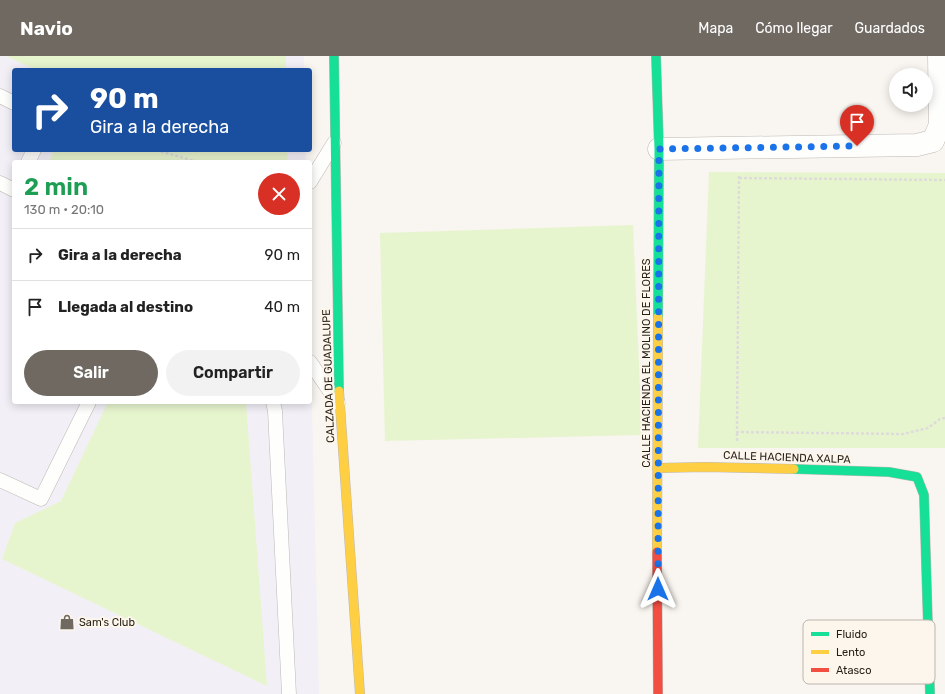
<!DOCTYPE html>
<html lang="es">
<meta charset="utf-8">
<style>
:root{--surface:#fff;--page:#f2f2f2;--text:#222;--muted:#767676;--line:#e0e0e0;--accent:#6f6962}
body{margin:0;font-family:Rubik,sans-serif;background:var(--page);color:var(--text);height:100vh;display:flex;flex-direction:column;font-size:15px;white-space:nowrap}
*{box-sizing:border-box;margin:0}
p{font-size:13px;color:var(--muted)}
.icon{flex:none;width:22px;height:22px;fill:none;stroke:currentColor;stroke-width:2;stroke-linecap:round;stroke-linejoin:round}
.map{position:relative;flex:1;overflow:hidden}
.drawer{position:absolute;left:12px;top:104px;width:300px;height:244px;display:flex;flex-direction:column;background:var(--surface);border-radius:4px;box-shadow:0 2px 10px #0003}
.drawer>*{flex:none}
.banner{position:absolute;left:12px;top:12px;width:300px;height:84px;border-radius:4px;box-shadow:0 2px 10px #0003;background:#1a4fa0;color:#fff;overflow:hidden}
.fabs{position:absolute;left:889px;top:12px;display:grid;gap:8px}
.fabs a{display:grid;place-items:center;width:44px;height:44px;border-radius:50%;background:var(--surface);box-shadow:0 2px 10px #0003;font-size:20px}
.pin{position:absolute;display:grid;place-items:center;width:34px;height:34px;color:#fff;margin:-41px -17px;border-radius:50% 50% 50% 0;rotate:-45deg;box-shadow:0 0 4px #0007}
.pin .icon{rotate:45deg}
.me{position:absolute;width:44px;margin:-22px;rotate:0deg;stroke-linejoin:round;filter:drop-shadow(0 0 3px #0008)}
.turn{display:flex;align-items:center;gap:14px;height:84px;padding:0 12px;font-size:18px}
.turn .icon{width:52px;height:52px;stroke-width:2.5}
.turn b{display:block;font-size:28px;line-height:34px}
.round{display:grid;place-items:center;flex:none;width:42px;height:42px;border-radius:21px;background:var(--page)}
.summary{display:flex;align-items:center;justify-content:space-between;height:68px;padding:0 12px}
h1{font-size:24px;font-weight:600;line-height:30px;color:#1e9e55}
.button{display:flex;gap:8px;margin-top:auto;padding:8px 12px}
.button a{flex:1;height:46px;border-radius:24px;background:var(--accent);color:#fff;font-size:16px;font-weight:600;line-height:46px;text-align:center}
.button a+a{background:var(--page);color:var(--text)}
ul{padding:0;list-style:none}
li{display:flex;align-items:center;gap:12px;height:52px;padding:0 12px;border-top:1px solid var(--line)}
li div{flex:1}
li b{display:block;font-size:15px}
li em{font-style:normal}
header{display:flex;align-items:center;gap:24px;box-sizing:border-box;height:56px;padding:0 20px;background:var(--accent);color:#fff}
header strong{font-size:19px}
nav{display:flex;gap:22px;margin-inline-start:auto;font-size:14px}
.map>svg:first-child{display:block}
.commercial{fill:#f2eff7}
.green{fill:#e7f5ce}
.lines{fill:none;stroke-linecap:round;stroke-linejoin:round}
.lane-casing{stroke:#beb8b2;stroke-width:15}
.street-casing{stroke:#beb8b2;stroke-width:23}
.fast-casing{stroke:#beb8b2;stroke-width:10}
.slow-casing{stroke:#beb8b2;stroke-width:10}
.jam-casing{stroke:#beb8b2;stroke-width:10}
.path{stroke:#dedcda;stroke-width:2.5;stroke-dasharray:3 2;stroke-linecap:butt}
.lane{stroke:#fefefd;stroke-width:14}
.street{stroke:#fefefd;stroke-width:22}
.fast{stroke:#16e098;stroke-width:9}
.slow{stroke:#ffcf43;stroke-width:9}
.jam{stroke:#f24e42;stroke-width:9}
.route{stroke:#1a73e8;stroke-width:7;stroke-dasharray:0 12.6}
.labels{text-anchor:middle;stroke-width:4;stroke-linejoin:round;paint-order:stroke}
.street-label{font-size:11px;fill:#251e15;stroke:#fdf6ec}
.poi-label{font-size:11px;fill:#251e15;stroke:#fdf6ec;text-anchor:start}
.key{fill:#fdf6ec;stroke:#bcb5ac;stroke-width:1}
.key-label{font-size:11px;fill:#251e15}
</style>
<header>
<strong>Navio</strong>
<nav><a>Mapa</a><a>Cómo llegar</a><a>Guardados</a></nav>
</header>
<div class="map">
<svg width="945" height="638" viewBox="0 0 945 638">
<rect width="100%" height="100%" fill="#f9f5f0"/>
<polygon class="commercial" points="0,0 304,0 304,14 14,14 14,94 306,94 306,106 14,106 14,346 310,346 310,273 319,638 0,638"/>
<g class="green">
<polygon points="6,0 286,0 286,14 36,14"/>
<polygon points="54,94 287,94 288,106 49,106"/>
<polygon points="709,116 945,117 945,392 698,392"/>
<polygon points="633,169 642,379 385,385 380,177"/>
<polygon points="108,346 246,346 267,630 2,503 15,467 61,445"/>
</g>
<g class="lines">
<g class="lane-casing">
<g id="lane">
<polyline points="0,40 14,47"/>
<polyline points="28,106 34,94"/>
<polyline points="310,126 334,87"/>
<polyline points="0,127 14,134"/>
<polyline points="310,306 338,347"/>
<polyline points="273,346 275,355 289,638"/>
<polyline points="0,424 41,443 89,346"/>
</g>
</g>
<g class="street-casing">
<polyline id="street" points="659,93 917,89 933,85 940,69 939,0"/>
</g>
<g class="fast-casing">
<g id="fast">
<polyline points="334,0 339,335"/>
<polyline points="656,0 659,93 658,261"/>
<polyline points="794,413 889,416 917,421 924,439 930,638"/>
</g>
</g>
<g class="slow-casing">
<g id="slow">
<polyline points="339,335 360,638"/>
<polyline points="657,412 705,411 794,413"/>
<polyline points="657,496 658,261"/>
</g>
</g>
<g class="jam-casing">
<polyline id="jam" points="657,496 658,638"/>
</g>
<g class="path">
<polyline points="156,94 198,106"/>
<polyline points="739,120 737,376 903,378 928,372 940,363 945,362"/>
<polyline points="739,122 945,124"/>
<polyline points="737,385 737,376"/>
</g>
<use href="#lane" class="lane"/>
<use href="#street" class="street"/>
<use href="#fast" class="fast"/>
<use href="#slow" class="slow"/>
<use href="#jam" class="jam"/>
</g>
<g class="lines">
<polyline class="route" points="658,533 659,93 857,90"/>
</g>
<defs>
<g id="shop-bare" transform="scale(1.2)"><path d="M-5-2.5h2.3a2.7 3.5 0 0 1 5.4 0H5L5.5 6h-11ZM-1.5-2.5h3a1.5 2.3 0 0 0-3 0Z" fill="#6f6962" stroke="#fdf6ec" stroke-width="2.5" paint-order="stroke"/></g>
</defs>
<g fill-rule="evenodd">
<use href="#shop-bare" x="67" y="566"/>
</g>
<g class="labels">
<g class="street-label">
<text transform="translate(646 307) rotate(-90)" y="4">CALLE HACIENDA EL MOLINO DE FLORES</text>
<text transform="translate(328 320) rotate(-92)" y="4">CALZADA DE GUADALUPE</text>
<text transform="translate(787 401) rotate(2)" y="4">CALLE HACIENDA XALPA</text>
</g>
<g class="poi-label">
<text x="79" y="570">Sam's Club</text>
</g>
</g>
<rect x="803" y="564" width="132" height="64" rx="6" class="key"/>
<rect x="811" y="576" width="18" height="4" fill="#16e098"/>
<rect x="811" y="594" width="18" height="4" fill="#ffcf43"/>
<rect x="811" y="612" width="18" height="4" fill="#f24e42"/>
<g class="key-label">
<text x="836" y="582">Fluido</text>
<text x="836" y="600">Lento</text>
<text x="836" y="618">Atasco</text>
</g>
</svg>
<div class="fabs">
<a><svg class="icon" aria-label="sound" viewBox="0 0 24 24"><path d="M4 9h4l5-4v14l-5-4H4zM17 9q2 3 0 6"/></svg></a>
</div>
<div class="pin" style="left:857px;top:90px;background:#d93025"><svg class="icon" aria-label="arrive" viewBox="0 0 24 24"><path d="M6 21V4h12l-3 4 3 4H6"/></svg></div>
<svg class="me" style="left:658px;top:533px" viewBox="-20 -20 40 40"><path d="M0-17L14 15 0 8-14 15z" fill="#1a73e8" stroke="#fff" stroke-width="4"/></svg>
<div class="banner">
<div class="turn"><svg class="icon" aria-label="right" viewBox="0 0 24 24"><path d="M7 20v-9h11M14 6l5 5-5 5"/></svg><div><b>90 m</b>Gira a la derecha</div></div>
</div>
<section class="drawer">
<div class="summary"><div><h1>2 min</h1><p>130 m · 20:10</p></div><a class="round" style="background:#d93025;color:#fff"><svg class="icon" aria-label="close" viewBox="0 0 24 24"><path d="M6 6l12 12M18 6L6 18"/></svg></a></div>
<ul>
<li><svg class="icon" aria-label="right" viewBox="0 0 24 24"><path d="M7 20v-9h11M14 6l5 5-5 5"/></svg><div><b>Gira a la derecha</b></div><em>90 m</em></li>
<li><svg class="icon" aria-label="arrive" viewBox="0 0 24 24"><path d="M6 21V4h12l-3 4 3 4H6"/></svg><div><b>Llegada al destino</b></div><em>40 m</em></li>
</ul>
<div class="button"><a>Salir</a><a>Compartir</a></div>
</section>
</div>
